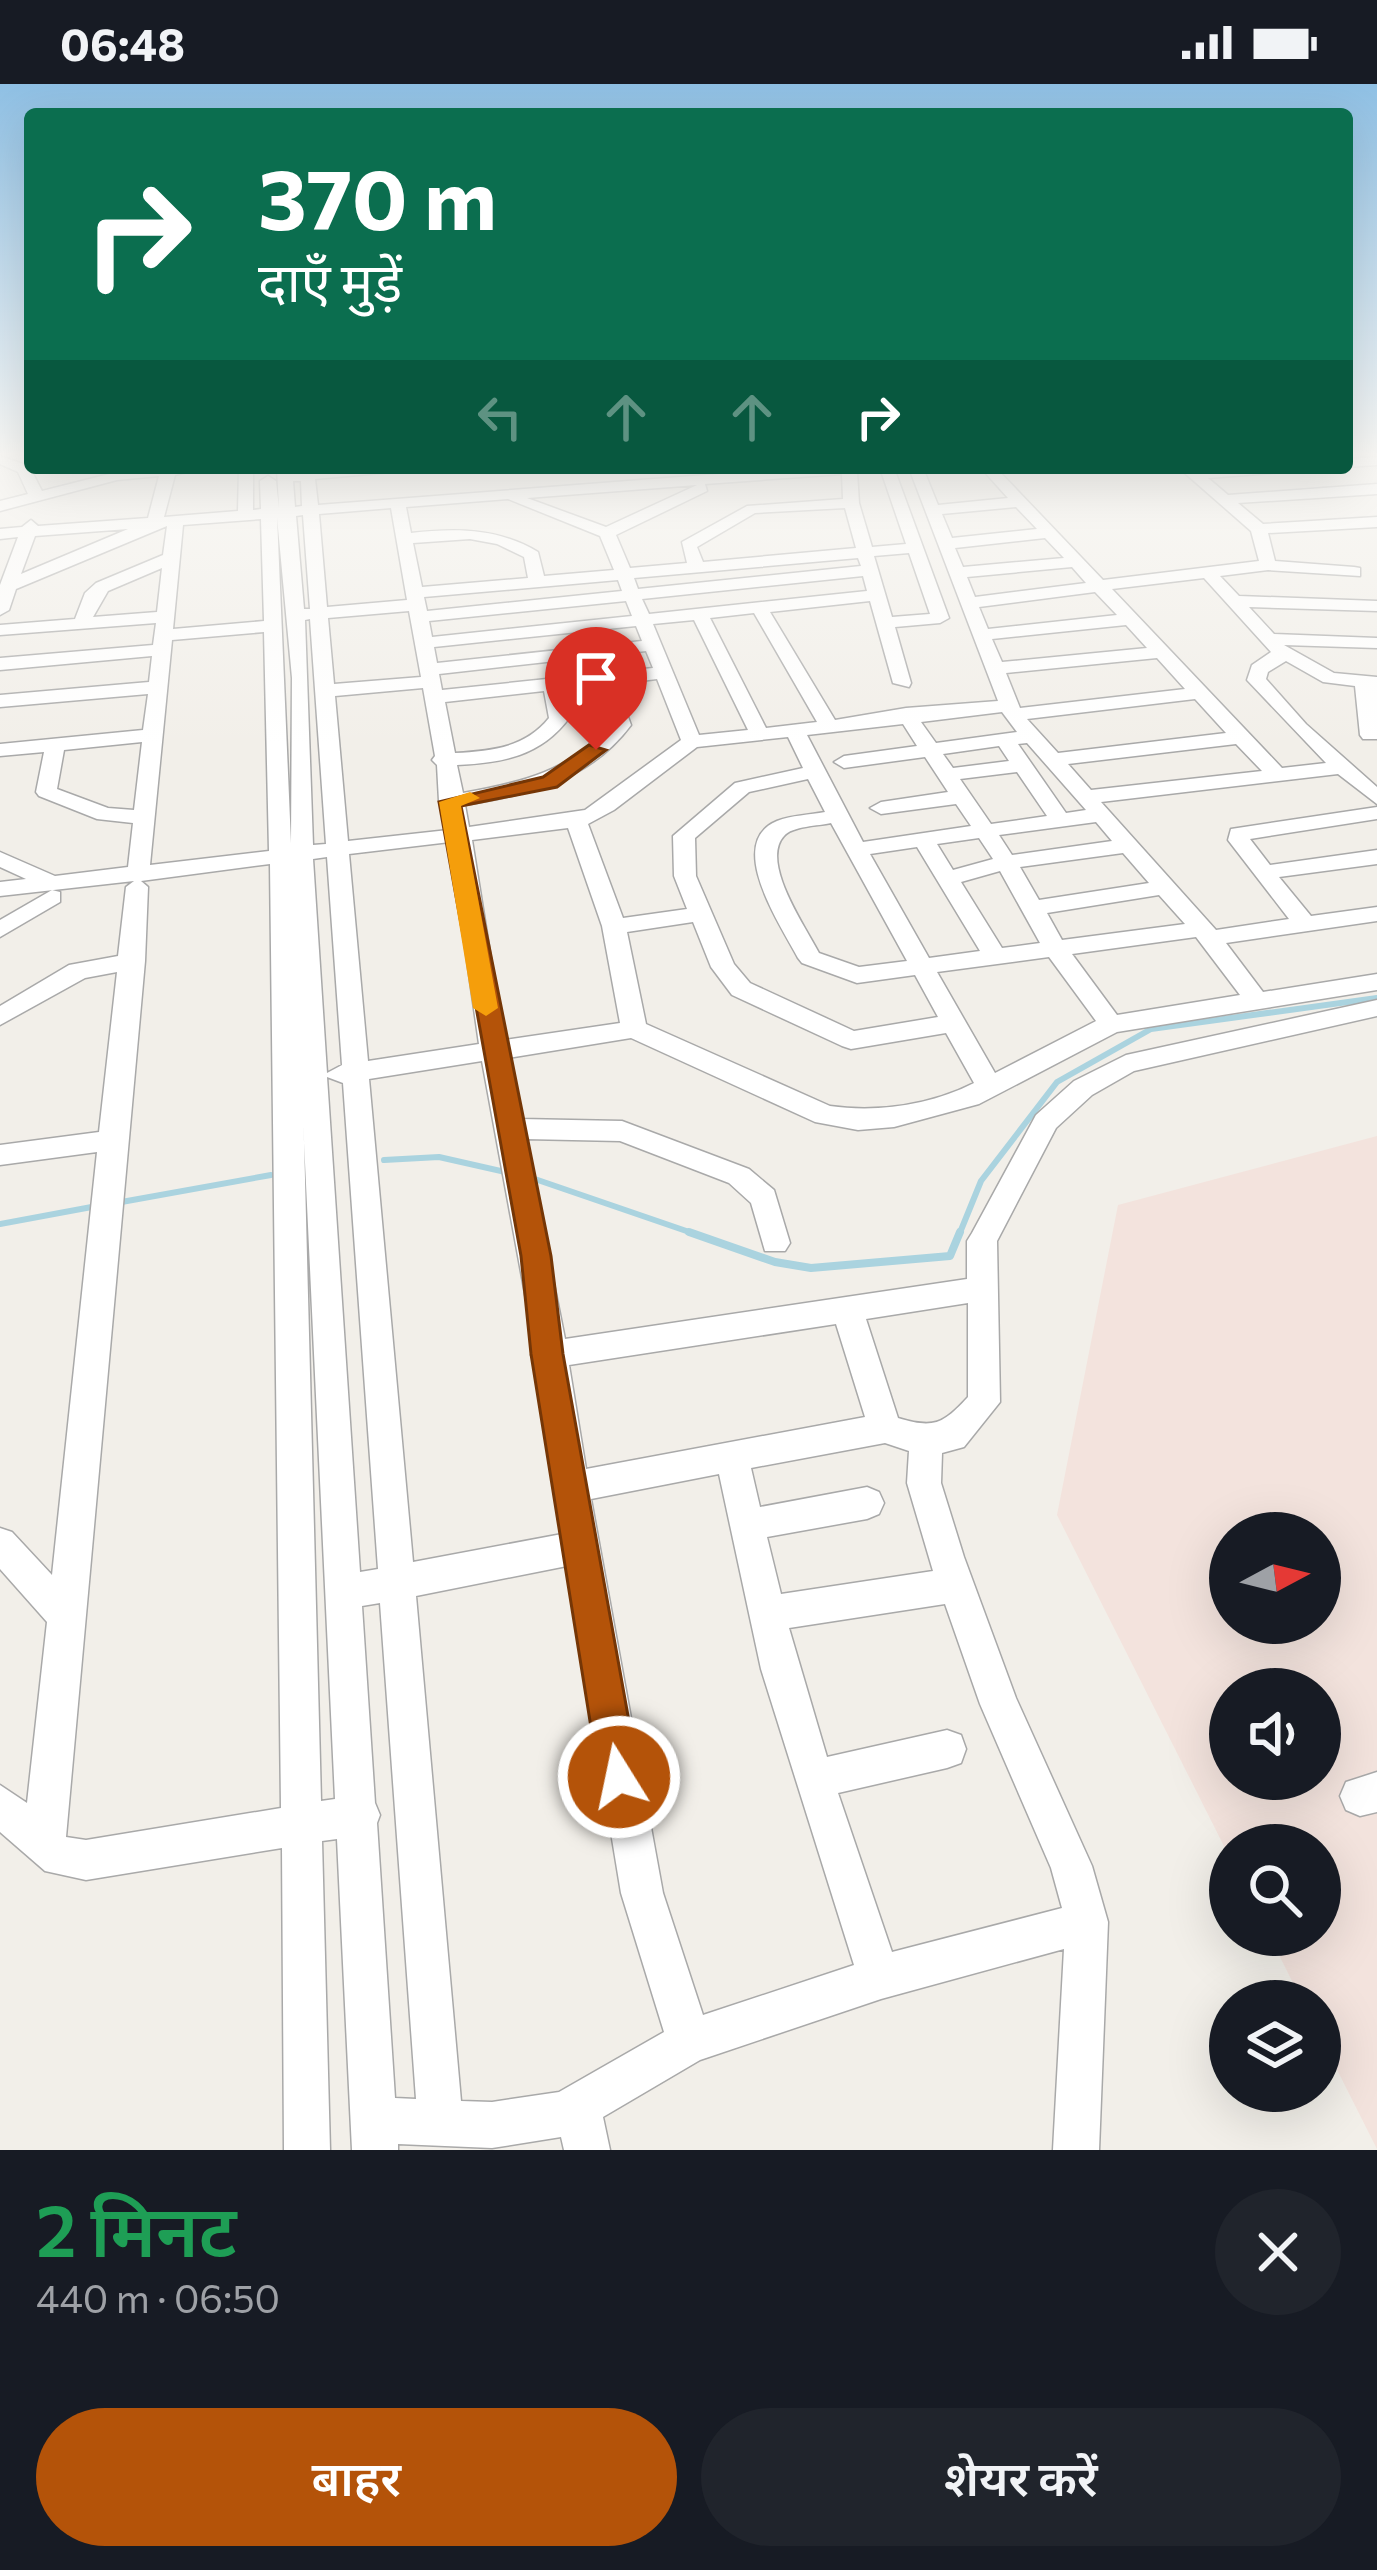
<!DOCTYPE html>
<html lang="hi">
<meta charset="utf-8">
<style>
:root{--surface:#171b24;--page:#20242c;--text:#f1f3f6;--muted:#9ea1a6;--accent:#b45309}
body{margin:0;font-family:Commissioner,"Noto Sans Devanagari",sans-serif;background:var(--page);color:var(--text);height:100vh;display:flex;flex-direction:column;font-size:45px;white-space:nowrap}
*{box-sizing:border-box;margin:0}
p{font-size:39px;color:var(--muted)}
.icon{flex:none;width:66px;height:66px;fill:none;stroke:currentColor;stroke-width:2;stroke-linecap:round;stroke-linejoin:round}
.map{position:relative;height:2066px;overflow:hidden}
.details{display:flex;flex-direction:column;background:var(--surface);flex:1}
.details>*{flex:none}
.banner{position:absolute;left:24px;top:24px;width:1329px;height:366px;border-radius:12px;box-shadow:0 12px 48px #0002;background:#0b6e4f;color:#fff;overflow:hidden}
.needle{width:78px;rotate:83deg}
.tools{position:absolute;left:1209px;top:1428px;display:grid;gap:24px}
.tools a{display:grid;place-items:center;width:132px;height:132px;border-radius:50%;background:var(--surface);box-shadow:0 12px 48px #0002;font-size:60px}
.pin{position:absolute;display:grid;place-items:center;width:102px;height:102px;color:#fff;margin:-123px -51px;border-radius:50% 50% 50% 0;rotate:-45deg;box-shadow:0 0 12px #0007}
.pin .icon{rotate:45deg}
.me{position:absolute;width:132px;margin:-66px;rotate:350deg;stroke-linejoin:round;filter:drop-shadow(0 0 9px #0008)}
.turn{display:flex;align-items:center;gap:42px;height:252px;padding:0 36px;font-size:54px}
.turn .icon{width:156px;height:156px;stroke-width:2.5}
.turn b{display:block;font-size:84px;line-height:102px}
.lanes{display:flex;align-items:center;height:114px;padding:0 36px;background:#0003;justify-content:center;gap:60px;direction:ltr}
.lanes .off{opacity:.35}
.round{display:grid;place-items:center;flex:none;width:126px;height:126px;border-radius:63px;background:var(--page)}
.head{display:flex;align-items:center;justify-content:space-between;height:204px;padding:0 36px}
h1{font-size:72px;font-weight:600;line-height:90px;color:#1e9e55}
.primary-button{display:flex;gap:24px;margin-top:auto;padding:24px 36px}
.primary-button a{flex:1;height:138px;border-radius:72px;background:var(--accent);color:#fff;font-size:48px;font-weight:600;line-height:138px;text-align:center}
.primary-button a+a{background:var(--page);color:var(--text)}
.status{display:flex;justify-content:space-between;align-items:center;height:84px;padding:0 60px;background:var(--surface);direction:ltr}
.status svg{height:33px;fill:currentColor}
.map>svg:first-child{display:block}
.military{fill:#f3e3dd;fill-rule:evenodd}
.lines{fill:none;stroke-linecap:round;stroke-linejoin:round}
.stream-far1{stroke:#aad3df;stroke-width:6}
.stream{stroke:#aad3df;stroke-width:8}
.minor-casing{stroke:#a9a9a9;stroke-width:3}
.minor{fill:#fff;fill-rule:evenodd}
.route{fill:#b45309;stroke:#753606;stroke-width:3}
.slow{fill:#f59e0b}
</style>
<div class="status"><b>06:48</b><svg viewBox="0 0 49 12"><path d="M0 12V9h3v3zM5 12V6h3v6zM10 12V3h3v9zM15 12V0h3v12zM26 1h20v11H26zM47 4h2v5h-2z"/></svg></div>
<div class="map">
<svg width="1377" height="2066" viewBox="0 0 1377 2066">
<rect width="100%" height="100%" fill="#f2efe9"/>
<path class="military" d="M 1377,1052 L 1377,2065 L 1320,1952 L 1320,1917 L 1302,1917 L 1269,1851 L 1320,1851 L 1320,1761 L 1230,1761 L 1230,1774 L 1057,1431 L 1118,1121 ZM 1230,1449 L 1320,1449 L 1320,1539 L 1230,1539 ZM 1230,1605 L 1320,1605 L 1320,1695 L 1230,1695 Z"/>
<g class="lines">
<g class="stream-far1">
<polyline points="384,1076 439,1073 510,1089"/>
<polyline points="529,1093 698,1151"/>
<polyline points="116,1119 271,1091"/>
<polyline points="0,1140 97,1122"/>
<polyline points="959,1151 981,1097 1057,998 1151,945 1377,914"/>
</g>
<polyline class="stream" points="689,1148 775,1178 811,1184 950,1172 960,1148"/>
<g class="minor-casing">
<g id="minor">
<path d="M 0,372 L 29,382 L 42,407 L 117,388 L 203,384 L 175,391 L 164,433 L 238,427 L 239,384 L 253,384 L 253,426 L 261,425 L 260,397 L 268,392 L 276,397 L 279,424 L 277,384 L 291,384 L 292,389 L 300,388 L 300,384 L 398,384 L 391,388 L 315,395 L 318,421 L 798,384 L 863,384 L 857,388 L 859,419 L 872,463 L 906,460 L 880,384 L 894,384 L 949,534 L 940,539 L 895,543 L 911,599 L 909,603 L 893,599 L 870,517 L 770,528 L 835,636 L 906,624 L 998,617 L 909,384 L 923,384 L 938,421 L 1008,414 L 981,384 L 996,384 L 1103,496 L 1259,477 L 1251,447 L 1179,384 L 1290,384 L 1283,388 L 1208,394 L 1228,411 L 1377,400 L 1377,410 L 1238,419 L 1263,440 L 1377,433 L 1377,443 L 1268,449 L 1275,477 L 1354,483 L 1360,484 L 1360,492 L 1268,486 L 1220,492 L 1239,512 L 1377,517 L 1377,527 L 1249,523 L 1274,550 L 1377,554 L 1377,564 L 1284,561 L 1334,589 L 1377,593 L 1377,655 L 1363,655 L 1360,651 L 1355,602 L 1323,598 L 1286,577 L 1268,588 L 1266,595 L 1306,640 L 1377,703 L 1377,720 L 1338,690 L 1101,718 L 1216,846 L 1289,835 L 1228,756 L 1231,745 L 1377,723 L 1377,735 L 1250,755 L 1270,781 L 1377,766 L 1377,780 L 1279,793 L 1311,832 L 1377,823 L 1377,837 L 1226,859 L 1263,908 L 1377,890 L 1377,906 L 1117,948 L 979,1020 L 894,1043 L 858,1046 L 815,1038 L 631,954 L 508,974 L 521,1035 L 622,1037 L 749,1085 L 774,1106 L 790,1159 L 785,1167 L 765,1167 L 751,1119 L 729,1099 L 620,1057 L 525,1055 L 565,1255 L 967,1195 L 967,1157 L 972,1149 L 1036,1031 L 1074,997 L 1126,971 L 1377,916 L 1377,932 L 1134,987 L 1092,1011 L 1056,1044 L 997,1157 L 1000,1318 L 964,1363 L 942,1369 L 941,1399 L 964,1473 L 1016,1614 L 1092,1782 L 1108,1838 L 1099,2066 L 1053,2066 L 1064,1865 L 881,1915 L 700,1976 L 603,2033 L 610,2066 L 564,2066 L 561,2053 L 492,2064 L 398,2060 L 398,2066 L 352,2066 L 337,1755 L 322,1757 L 330,2066 L 284,2066 L 282,1764 L 86,1796 L 45,1787 L 0,1748 L 0,1701 L 27,1719 L 47,1538 L 0,1485 L 0,1444 L 12,1448 L 52,1491 L 97,1068 L 0,1081 L 0,1061 L 99,1048 L 117,888 L 85,894 L 0,941 L 0,922 L 69,881 L 118,872 L 126,803 L 134,797 L 0,812 L 0,798 L 26,795 L 0,783 L 0,768 L 55,792 L 128,783 L 133,739 L 97,735 L 39,712 L 36,708 L 44,668 L 0,672 L 0,660 L 143,646 L 148,610 L 0,623 L 0,611 L 149,598 L 152,572 L 0,586 L 0,574 L 153,561 L 156,539 L 0,551 L 0,541 L 75,535 L 85,509 L 96,499 L 163,471 L 167,442 L 16,505 L 9,526 L 0,531 L 0,501 L 18,453 L 0,455 L 0,445 L 22,443 L 31,436 L 38,442 L 148,434 L 159,392 L 117,396 L 0,427 L 0,417 L 28,410 L 18,388 L 0,380 ZM 842,390 L 843,415 L 747,422 L 682,458 L 687,479 L 630,484 L 616,451 L 707,407 L 705,400 ZM 293,397 L 301,397 L 302,422 L 295,423 ZM 697,401 L 606,443 L 527,414 ZM 508,415 L 600,452 L 614,486 L 544,492 L 538,468 C 498,444 456,444 411,449 L 406,423 ZM 1016,423 L 1037,445 L 952,454 L 942,430 ZM 391,424 L 407,516 L 327,523 L 319,430 ZM 845,424 L 856,464 L 703,478 L 697,463 L 755,429 ZM 303,431 L 310,525 L 304,525 L 296,432 ZM 277,433 L 292,594 L 291,759 ZM 261,435 L 264,537 L 173,545 L 183,441 ZM 128,445 L 21,490 L 35,452 ZM 1045,454 L 1064,474 L 963,483 L 955,464 ZM 470,455 L 497,460 L 524,473 L 528,494 L 422,503 L 413,459 ZM 909,469 L 930,530 L 892,533 L 874,472 ZM 858,474 L 861,482 L 638,505 L 634,494 ZM 1072,483 L 1086,499 L 975,513 L 967,493 ZM 162,484 L 157,528 L 93,533 L 108,507 ZM 863,492 L 867,507 L 649,530 L 642,515 ZM 1204,494 L 1271,568 L 1252,581 L 1247,596 L 1326,679 L 1282,684 L 1112,505 ZM 618,496 L 622,507 L 427,527 L 424,513 ZM 1095,508 L 1117,531 L 988,545 L 979,523 ZM 626,517 L 632,532 L 432,553 L 429,537 ZM 409,527 L 421,593 L 334,600 L 328,534 ZM 754,529 L 817,638 L 766,644 L 710,534 ZM 310,535 L 326,760 L 313,761 L 305,536 ZM 694,536 L 748,646 L 699,651 L 653,540 ZM 1126,541 L 1147,564 L 1002,578 L 992,555 ZM 636,542 L 642,557 L 437,579 L 434,563 ZM 264,548 L 269,767 L 150,781 L 172,556 ZM 646,567 L 653,584 L 442,606 L 439,590 ZM 1157,574 L 1185,605 L 1020,624 L 1006,589 ZM 657,595 L 681,656 L 585,726 L 469,743 L 465,721 C 530,710 589,697 631,641 L 616,600 ZM 598,601 L 611,640 C 572,687 520,699 463,709 L 457,681 C 502,679 541,672 569,634 L 563,605 ZM 423,604 L 435,672 L 432,676 L 437,681 L 439,717 L 448,746 L 348,757 L 335,612 ZM 544,607 L 549,634 C 525,664 491,667 455,669 L 445,618 ZM 1195,615 L 1226,649 L 1058,669 L 1027,635 ZM 1002,628 L 1017,648 L 936,659 L 921,638 ZM 903,640 L 917,662 L 844,672 L 834,678 L 844,684 L 925,673 L 948,708 L 881,718 L 870,724 L 881,730 L 956,720 L 971,742 L 863,758 L 807,651 ZM 788,653 L 803,684 L 735,699 L 673,752 L 674,792 L 687,825 L 623,834 L 588,740 L 614,726 L 697,663 ZM 142,658 L 134,726 L 108,724 L 57,705 L 64,666 ZM 1027,659 L 1086,726 L 1066,729 L 1018,660 ZM 1236,660 L 1262,687 L 1091,706 L 1068,680 ZM 999,662 L 1009,677 L 953,684 L 943,670 ZM 1017,688 L 1047,732 L 991,740 L 960,695 ZM 808,695 L 825,728 C 810,731 791,731 777,737 C 724,759 782,843 798,874 L 802,879 L 857,899 L 915,891 L 938,933 L 854,947 L 750,899 L 734,880 L 696,792 L 695,754 L 749,708 ZM 1096,738 L 1112,757 L 1012,771 L 999,751 ZM 831,739 L 907,877 L 859,883 L 819,869 C 805,842 760,778 784,752 C 792,742 819,742 831,739 ZM 568,744 L 602,842 L 620,939 L 504,956 L 472,756 ZM 979,754 L 993,775 L 953,786 L 937,760 ZM 450,758 L 479,960 L 368,977 L 349,770 ZM 917,763 L 980,867 L 929,874 L 870,770 ZM 1123,769 L 1149,799 L 1039,816 L 1020,783 ZM 327,773 L 342,981 L 327,989 L 313,775 ZM 270,780 L 281,1724 L 86,1756 L 66,1753 L 145,877 L 148,803 L 141,797 ZM 1000,787 L 1040,859 L 1002,864 L 961,798 ZM 1159,811 L 1185,840 L 1062,856 L 1047,829 ZM 693,838 L 711,883 L 732,911 L 842,962 L 851,965 L 946,949 L 974,999 C 931,1021 877,1029 830,1022 L 646,940 L 627,848 ZM 1196,853 L 1240,911 L 1117,931 L 1072,870 ZM 1049,873 L 1096,937 L 995,989 L 937,888 ZM 482,977 L 535,1264 L 531,1271 L 537,1281 L 562,1450 L 413,1478 L 369,995 ZM 327,993 L 343,999 L 378,1485 L 360,1488 ZM 303,1036 L 335,1715 L 321,1717 L 304,1056 ZM 968,1219 L 968,1313 C 943,1340 934,1345 898,1334 L 866,1235 ZM 836,1240 L 865,1333 L 586,1385 L 569,1281 ZM 885,1359 L 909,1367 L 907,1399 L 933,1487 L 781,1510 L 767,1453 L 867,1435 L 879,1430 L 884,1419 L 879,1408 L 867,1403 L 760,1423 L 751,1384 ZM 719,1390 L 761,1585 L 854,1881 L 703,1931 L 663,1809 L 591,1415 ZM 567,1482 L 621,1809 L 664,1948 L 559,2008 L 492,2018 L 461,2017 L 416,1512 ZM 380,1519 L 416,2015 L 395,2014 L 377,1739 L 380,1731 L 375,1719 L 362,1522 ZM 945,1520 L 980,1620 L 1051,1784 L 1062,1824 L 892,1868 L 838,1709 L 947,1684 L 961,1679 L 966,1665 L 961,1651 L 947,1646 L 827,1673 L 789,1544 Z"/>
<polygon points="1377,373 1377,381 1347,383 1347,375"/>
<polygon points="52,806 60,808 60,818 0,853 0,836"/>
<polygon points="1377,1688 1377,1728 1360,1732 1346,1726 1340,1712 1346,1698"/>
</g>
</g>
<use href="#minor" class="minor"/>
</g>
<linearGradient id="sky" x2="0" y2="1"><stop stop-color="#8fc0e4"/><stop offset="0.56" stop-color="#f9f8f5"/><stop offset="1" stop-color="#f9f8f5" stop-opacity="0"/></linearGradient>
<rect width="1377" height="661" fill="url(#sky)"/>
<polygon class="route" points="589,661 606,666 557,703 461,722 551,1172 563,1270 639,1693 633,1707 619,1713 605,1707 599,1693 531,1270 521,1172 439,718 543,693"/>
<polygon class="slow" points="470,708 480,714 461,722 498,924 486,932 473,924 439,718"/>
</svg>
<div class="tools">
<a><svg class="needle" viewBox="-14 -14 28 28"><path d="M0-13l5 13h-10z" fill="#e53935"/><path d="M0 13l5-13h-10z" fill="#9ea1a6"/></svg></a>
<a><svg class="icon" aria-label="sound" viewBox="0 0 24 24"><path d="M4 9h4l5-4v14l-5-4H4zM17 9q2 3 0 6"/></svg></a>
<a><svg class="icon" aria-label="search" viewBox="0 0 24 24"><circle cx="10" cy="10" r="6"/><path d="M15 15l6 6"/></svg></a>
<a><svg class="icon" aria-label="layers" viewBox="0 0 24 24"><path d="M12 4l9 5-9 5-9-5zM3 14l9 5 9-5"/></svg></a>
</div>
<div class="pin" style="left:596px;top:666px;background:#d93025"><svg class="icon" aria-label="arrive" viewBox="0 0 24 24"><path d="M6 21V4h12l-3 4 3 4H6"/></svg></div>
<svg class="me" style="left:619px;top:1693px" viewBox="-20 -20 40 40"><circle r="17" fill="#b45309" stroke="#fff" stroke-width="3"/><path d="M0-11L8 9 0 5-8 9z" fill="#fff"/></svg>
<div class="banner">
<div class="turn"><svg class="icon" aria-label="right" viewBox="0 0 24 24"><path d="M7 20v-9h11M14 6l5 5-5 5"/></svg><div><b>370 m</b>दाएँ मुड़ें</div></div>
<div class="lanes"><svg class="icon off" aria-label="left" viewBox="0 0 24 24"><path d="M17 20v-9H6M10 6l-5 5 5 5"/></svg><svg class="icon off" aria-label="ahead" viewBox="0 0 24 24"><path d="M12 20V5M6 11l6-6 6 6"/></svg><svg class="icon off" aria-label="ahead" viewBox="0 0 24 24"><path d="M12 20V5M6 11l6-6 6 6"/></svg><svg class="icon" aria-label="right" viewBox="0 0 24 24"><path d="M7 20v-9h11M14 6l5 5-5 5"/></svg></div>
</div>
</div>
<section class="details">
<div class="head"><div><h1>2 मिनट</h1><p>440 m · 06:50</p></div><a class="round"><svg class="icon" aria-label="close" viewBox="0 0 24 24"><path d="M6 6l12 12M18 6L6 18"/></svg></a></div>
<div class="primary-button"><a>बाहर</a><a>शेयर करें</a></div>
</section>
